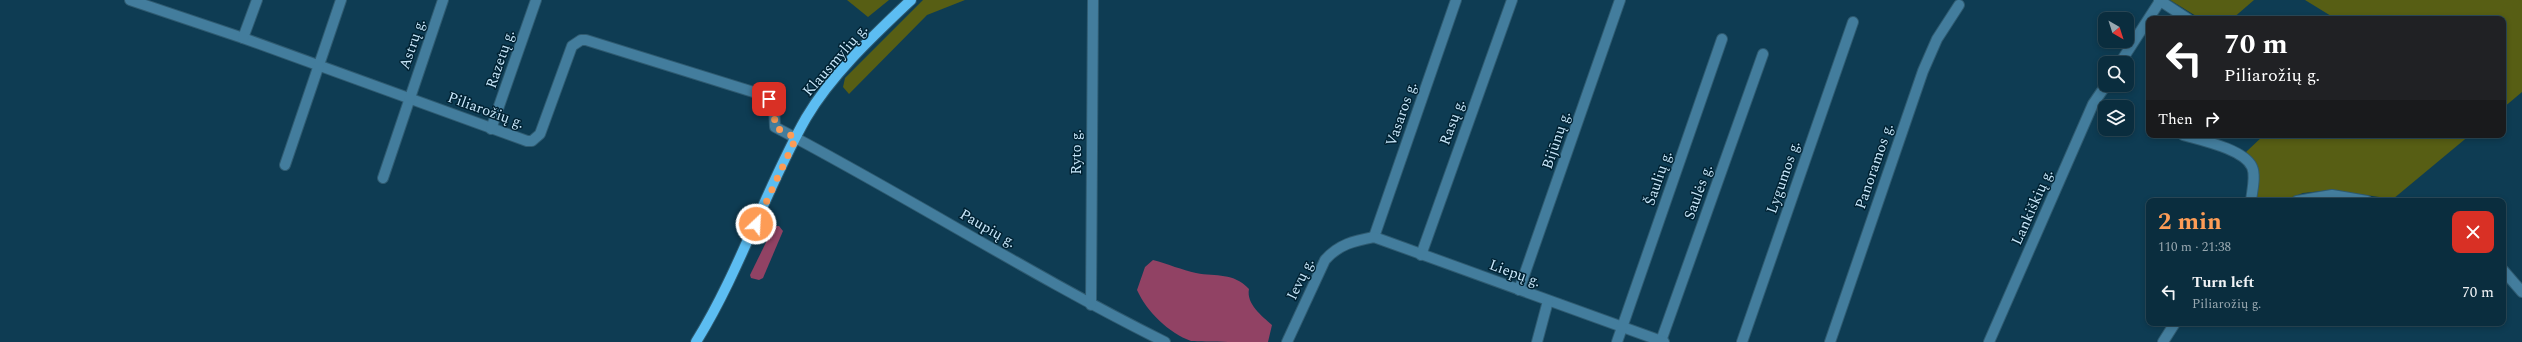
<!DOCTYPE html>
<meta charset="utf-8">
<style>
:root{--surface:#0a2d3e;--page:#183949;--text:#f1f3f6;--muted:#99a8b0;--line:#2a4958;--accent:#fd9c56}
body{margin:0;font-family:Spectral,serif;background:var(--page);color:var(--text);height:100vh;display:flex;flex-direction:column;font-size:15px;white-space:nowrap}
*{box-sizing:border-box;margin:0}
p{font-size:13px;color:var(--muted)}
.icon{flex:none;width:22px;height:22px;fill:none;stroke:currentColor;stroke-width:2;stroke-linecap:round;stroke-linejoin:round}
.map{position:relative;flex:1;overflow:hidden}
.drawer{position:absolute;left:2146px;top:198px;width:360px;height:128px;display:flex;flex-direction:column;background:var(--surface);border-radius:8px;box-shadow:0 2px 6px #0003,0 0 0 1px var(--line)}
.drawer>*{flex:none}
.guide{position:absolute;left:2146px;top:16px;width:360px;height:122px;border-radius:8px;box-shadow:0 2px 6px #0003,0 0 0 1px var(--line);background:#202124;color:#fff;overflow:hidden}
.needle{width:26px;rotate:141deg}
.controls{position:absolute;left:2098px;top:12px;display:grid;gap:8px}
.controls a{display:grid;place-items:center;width:36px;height:36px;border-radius:8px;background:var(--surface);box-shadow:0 2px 6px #0003,0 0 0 1px var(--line);font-size:20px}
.pin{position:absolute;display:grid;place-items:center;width:34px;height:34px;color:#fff;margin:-17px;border-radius:8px;box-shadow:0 2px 6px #0006}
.me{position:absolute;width:44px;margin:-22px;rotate:25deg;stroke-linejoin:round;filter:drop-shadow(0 0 3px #0008)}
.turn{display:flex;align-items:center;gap:14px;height:84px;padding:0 12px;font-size:18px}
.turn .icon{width:52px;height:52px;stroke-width:2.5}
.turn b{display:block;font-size:28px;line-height:34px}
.then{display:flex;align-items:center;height:38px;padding:0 12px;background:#0003;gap:8px;font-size:15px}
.round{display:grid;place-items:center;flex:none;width:42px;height:42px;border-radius:8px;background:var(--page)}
.head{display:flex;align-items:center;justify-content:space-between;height:68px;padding:0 12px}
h1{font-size:24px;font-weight:700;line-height:30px;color:var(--accent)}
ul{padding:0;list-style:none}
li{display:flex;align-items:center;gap:12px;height:52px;padding:0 12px}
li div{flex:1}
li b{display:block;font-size:15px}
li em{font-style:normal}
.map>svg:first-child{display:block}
.green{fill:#575e14}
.water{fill:#914264}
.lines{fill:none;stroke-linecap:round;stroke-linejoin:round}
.minor-casing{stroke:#2f5b71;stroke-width:12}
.major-casing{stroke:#2f5b71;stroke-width:12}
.minor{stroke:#437d9d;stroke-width:10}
.major{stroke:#5cbdf2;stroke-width:10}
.route{stroke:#fd9c56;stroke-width:7;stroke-dasharray:0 12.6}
.labels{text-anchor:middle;stroke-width:3;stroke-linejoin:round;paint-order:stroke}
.street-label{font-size:15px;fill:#c8e7fa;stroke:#023}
</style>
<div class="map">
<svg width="2522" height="342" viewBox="0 0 2522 342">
<rect width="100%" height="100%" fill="#0e3c53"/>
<g class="green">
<polygon points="847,0 889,0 868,17"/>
<polygon points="923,0 965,0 927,15 849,94 843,87 845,78"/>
<polygon points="2170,0 2254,0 2232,19 2201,19"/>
<polygon points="2305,0 2522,0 2522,92 2503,108 2503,19 2336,19"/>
<path d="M 2264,135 L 2470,135 L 2393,199 L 2331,190 L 2303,193 L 2282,201 L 2254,201 C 2258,180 2261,169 2246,152 Z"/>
</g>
<g class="water">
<polygon points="774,226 779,226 783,231 763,278 759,280 751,278 750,275"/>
<path d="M 1153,260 C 1168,264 1182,270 1196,273 C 1217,277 1233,272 1249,289 C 1246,304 1262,316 1272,325 L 1268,342 C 1253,342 1203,342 1191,341 C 1169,333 1147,312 1137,290 L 1145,267 Z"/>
</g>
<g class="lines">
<g class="minor-casing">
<g id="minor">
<path d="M 130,0 L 243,38 L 527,141 L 532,141 L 540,134 L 572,46 L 581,40 L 586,40 L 763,95 L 774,107 L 775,127 C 907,196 1032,276 1165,342"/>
<polyline points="2159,0 2188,19"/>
<polyline points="243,38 257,0"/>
<polyline points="2120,63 2160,1"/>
<polyline points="491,129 536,0"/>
<path d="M 2183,135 C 2200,140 2244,149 2252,167 C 2256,176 2252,191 2251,201"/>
<polyline points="285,165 341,0"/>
<polyline points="383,178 443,0"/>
<polyline points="2297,201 2332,195 2367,201"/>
<polyline points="1374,237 1456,0"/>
<polyline points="1421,255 1512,0"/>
<polyline points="2503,270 2522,292"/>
<polyline points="1519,290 1620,0"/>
<polyline points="1091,305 1093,0"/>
<polyline points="1661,341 1763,54"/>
<path d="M 1287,342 L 1325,260 C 1339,244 1354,241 1374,237 L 1664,342"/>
<polyline points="1537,342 1548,301"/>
<polyline points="1617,342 1722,39"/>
<polyline points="1742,342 1853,22"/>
<polyline points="1830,342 1923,71 1937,39 1959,5"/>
<polyline points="1989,342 2093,104 2106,85"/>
<polyline points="2163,342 2175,323"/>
</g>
</g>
<g class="major-casing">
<path id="major" d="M 696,342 C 740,271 765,190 806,118 C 832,74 874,35 911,0"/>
</g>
<use href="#minor" class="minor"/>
<use href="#major" class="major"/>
</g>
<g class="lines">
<polyline class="route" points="756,224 796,138 775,127 774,107 769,99"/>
</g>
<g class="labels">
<g class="street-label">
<text transform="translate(412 44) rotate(-71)" y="5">Astrų g.</text>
<text transform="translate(500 59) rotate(-71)" y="5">Razetų g.</text>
<text transform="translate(835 60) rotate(-49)" y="5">Klausmylių g.</text>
<text transform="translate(486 110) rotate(20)" y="5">Piliarožių g.</text>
<text transform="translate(1401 114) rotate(-71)" y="5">Vasaros g.</text>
<text transform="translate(1452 122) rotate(-70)" y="5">Rasų g.</text>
<text transform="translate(1556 140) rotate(-71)" y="5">Bijūnų g.</text>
<text transform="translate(1076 152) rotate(-90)" y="5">Ryto g.</text>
<text transform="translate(1874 166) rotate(-71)" y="5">Panoramos g.</text>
<text transform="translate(1783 177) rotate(-71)" y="5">Lygumos g.</text>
<text transform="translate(1658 178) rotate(-71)" y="5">Šaulių g.</text>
<text transform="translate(1698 192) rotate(-70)" y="5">Saulės g.</text>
<text transform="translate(2032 207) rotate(-66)" y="5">Lankiškių g.</text>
<text transform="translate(988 228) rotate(30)" y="5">Paupių g.</text>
<text transform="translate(1515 273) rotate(20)" y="5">Liepų g.</text>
<text transform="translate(1300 279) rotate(-64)" y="5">Ievų g.</text>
</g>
</g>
</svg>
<div class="controls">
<a><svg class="needle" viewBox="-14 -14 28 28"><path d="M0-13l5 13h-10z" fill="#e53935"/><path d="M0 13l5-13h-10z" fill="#99a8b0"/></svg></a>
<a><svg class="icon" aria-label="search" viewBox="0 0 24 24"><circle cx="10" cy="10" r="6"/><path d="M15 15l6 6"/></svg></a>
<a><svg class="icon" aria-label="layers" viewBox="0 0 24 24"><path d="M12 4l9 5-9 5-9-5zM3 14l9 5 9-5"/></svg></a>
</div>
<div class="pin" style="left:769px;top:99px;background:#d93025"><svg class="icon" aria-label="arrive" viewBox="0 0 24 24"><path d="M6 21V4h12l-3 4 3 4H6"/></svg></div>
<svg class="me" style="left:756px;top:224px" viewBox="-20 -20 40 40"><circle r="17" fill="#fd9c56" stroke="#fff" stroke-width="3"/><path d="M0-11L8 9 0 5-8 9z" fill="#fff"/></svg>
<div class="guide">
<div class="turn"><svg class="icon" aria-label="left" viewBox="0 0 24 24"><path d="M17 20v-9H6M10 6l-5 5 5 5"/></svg><div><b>70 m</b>Piliarožių g.</div></div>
<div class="then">Then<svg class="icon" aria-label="right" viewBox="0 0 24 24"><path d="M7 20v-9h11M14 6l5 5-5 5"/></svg></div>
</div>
<section class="drawer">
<div class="head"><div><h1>2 min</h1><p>110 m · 21:38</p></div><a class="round" style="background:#d93025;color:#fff"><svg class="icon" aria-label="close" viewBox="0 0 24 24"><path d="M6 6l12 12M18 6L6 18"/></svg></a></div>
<ul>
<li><svg class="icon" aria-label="left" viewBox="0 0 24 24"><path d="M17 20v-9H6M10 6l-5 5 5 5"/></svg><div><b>Turn left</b><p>Piliarožių g.</p></div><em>70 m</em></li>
</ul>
</section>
</div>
